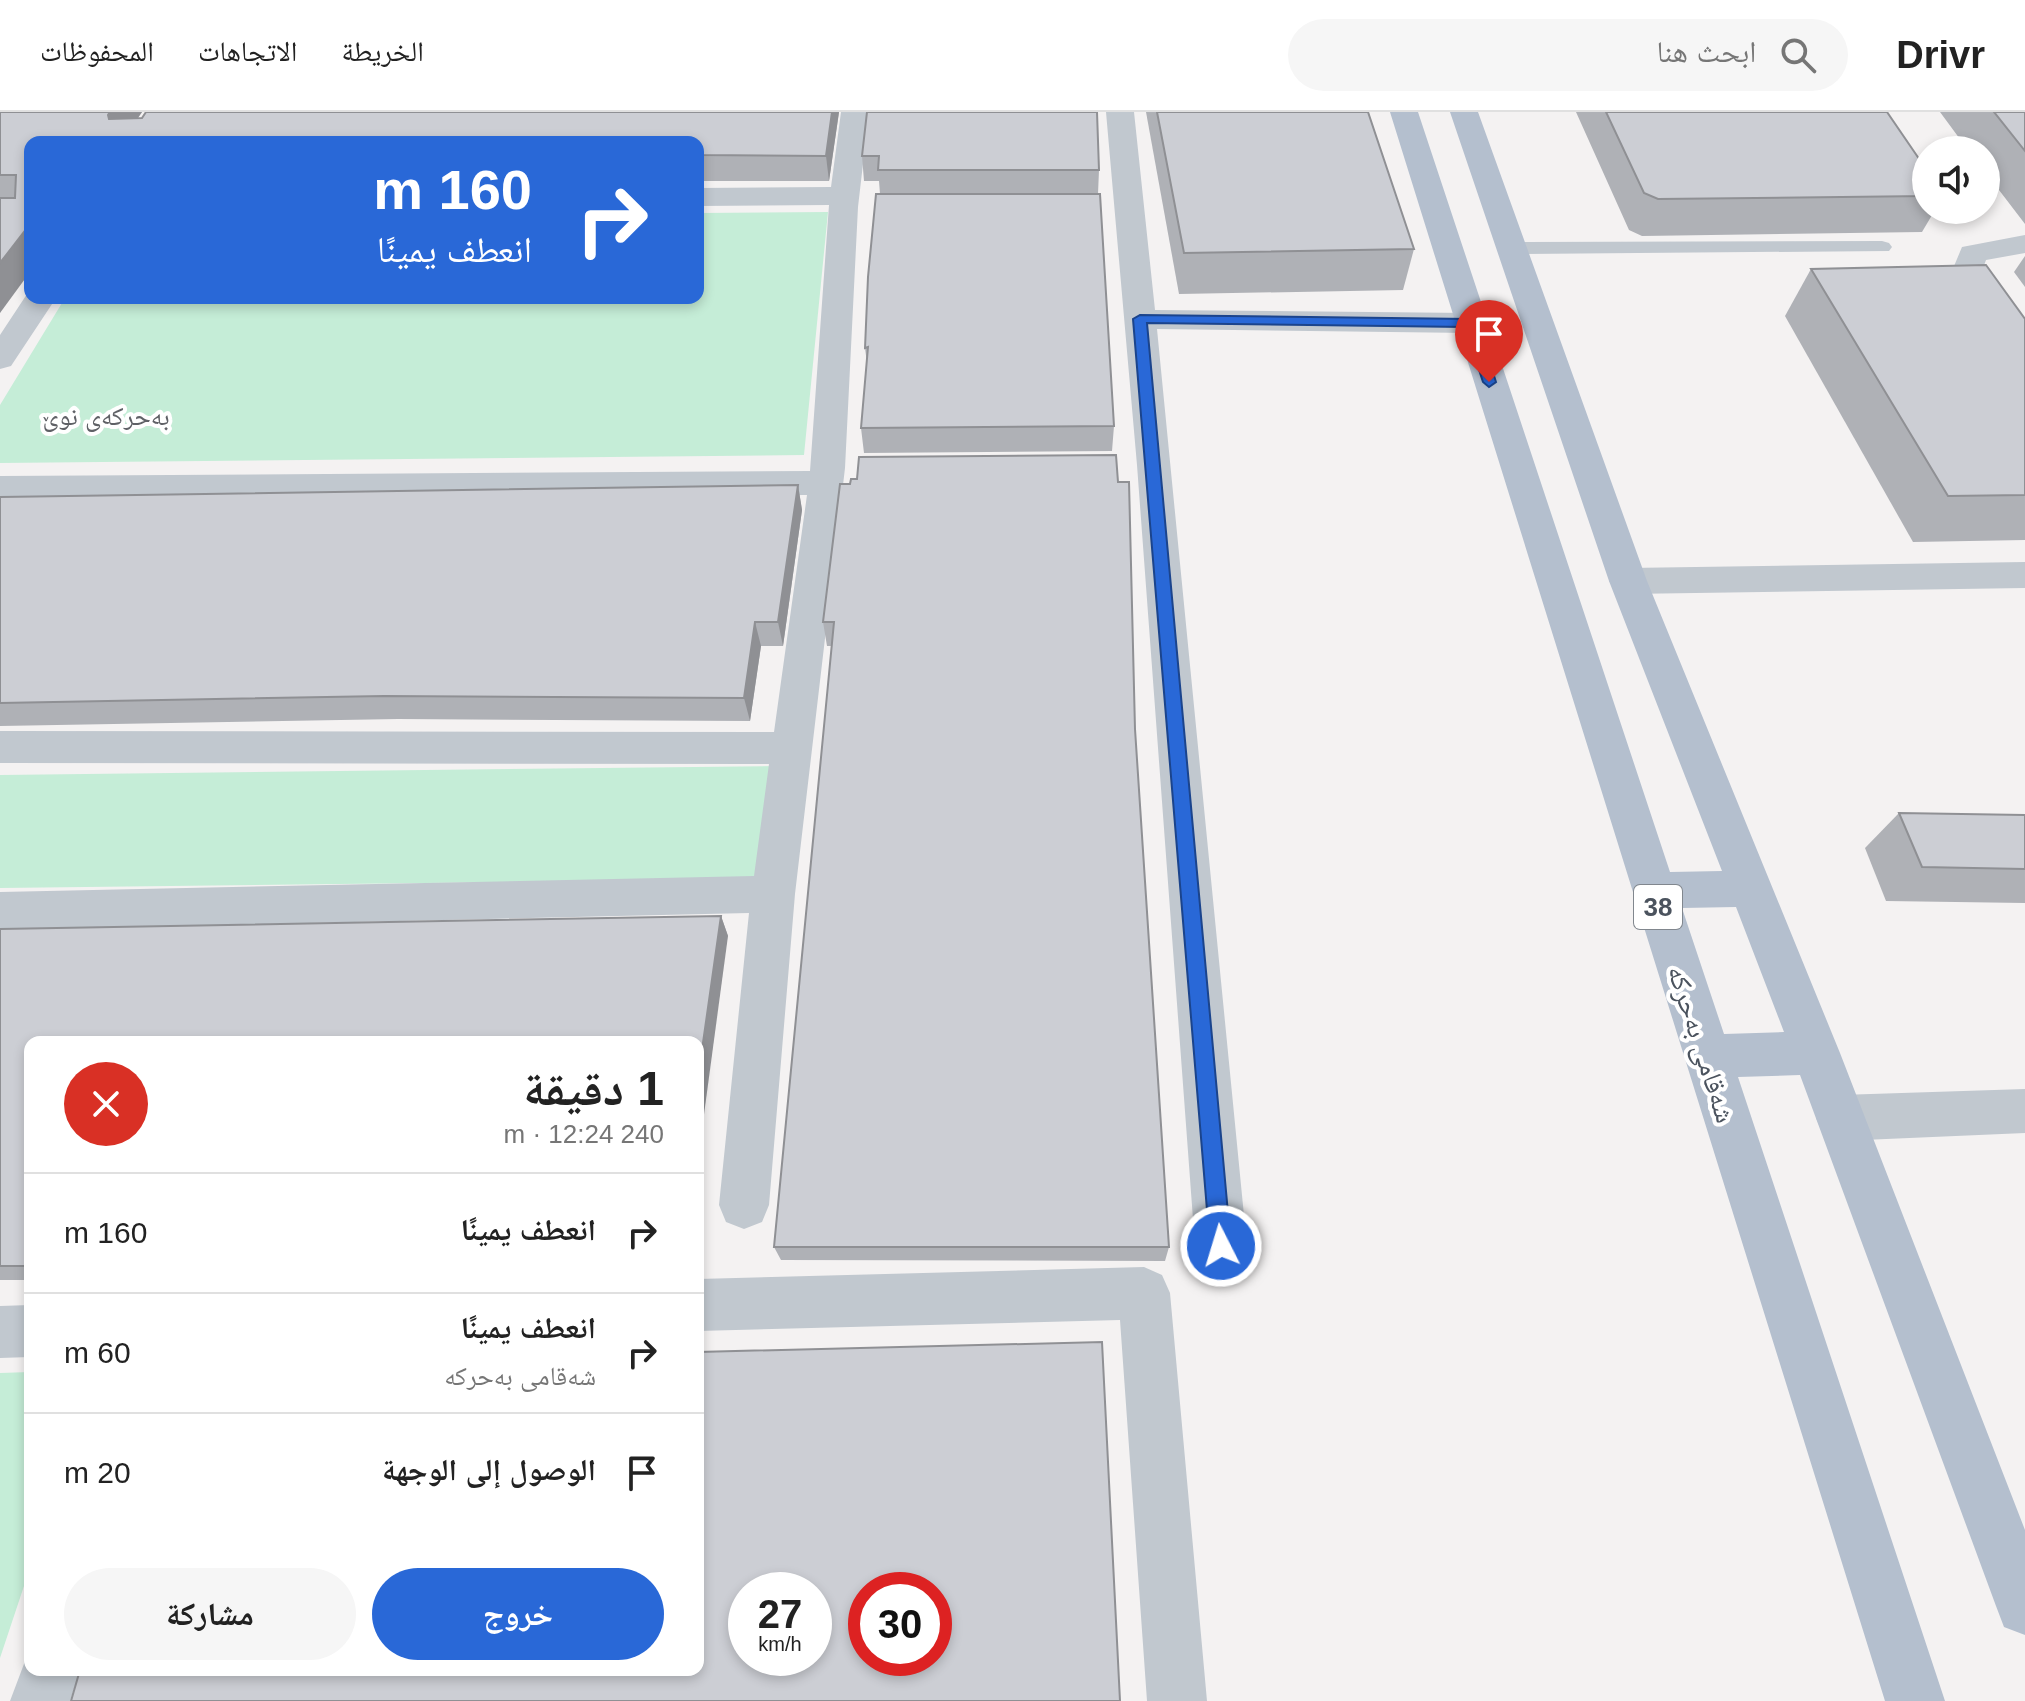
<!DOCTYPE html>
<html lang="ar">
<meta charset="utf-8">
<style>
:root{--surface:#fff;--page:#f6f6f6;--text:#222;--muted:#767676;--line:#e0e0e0;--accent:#2968d7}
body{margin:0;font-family:Helvetica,"Noto Naskh Arabic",sans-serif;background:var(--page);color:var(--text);direction:rtl;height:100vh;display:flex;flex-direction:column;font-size:30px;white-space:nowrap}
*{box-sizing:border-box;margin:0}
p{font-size:26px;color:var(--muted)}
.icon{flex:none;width:44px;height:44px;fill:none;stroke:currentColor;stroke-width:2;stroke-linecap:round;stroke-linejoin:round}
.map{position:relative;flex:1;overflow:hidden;direction:ltr}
.side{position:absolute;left:24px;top:924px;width:680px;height:640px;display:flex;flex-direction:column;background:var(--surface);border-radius:16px;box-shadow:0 4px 12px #0003;direction:rtl}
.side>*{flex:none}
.guide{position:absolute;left:24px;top:24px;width:680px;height:168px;border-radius:16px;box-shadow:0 4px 12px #0003;direction:rtl;background:#2968d7;color:#fff;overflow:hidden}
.fabs{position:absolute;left:1912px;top:24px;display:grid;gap:16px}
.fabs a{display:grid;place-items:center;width:88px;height:88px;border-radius:50%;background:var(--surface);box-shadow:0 4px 12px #0003;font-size:40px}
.speed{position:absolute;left:728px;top:1460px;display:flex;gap:16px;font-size:40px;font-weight:700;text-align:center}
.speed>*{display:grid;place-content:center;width:104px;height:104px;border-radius:50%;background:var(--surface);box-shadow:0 4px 12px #0003;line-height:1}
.speed small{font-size:20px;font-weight:400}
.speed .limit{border:12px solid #d22;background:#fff;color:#111}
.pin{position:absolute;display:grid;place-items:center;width:68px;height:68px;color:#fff;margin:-82px -34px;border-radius:50% 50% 50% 0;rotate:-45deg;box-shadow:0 0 8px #0007}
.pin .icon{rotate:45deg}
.me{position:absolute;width:88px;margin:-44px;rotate:355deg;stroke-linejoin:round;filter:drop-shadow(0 0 6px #0008)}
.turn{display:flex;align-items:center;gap:28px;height:168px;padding:0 40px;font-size:36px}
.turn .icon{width:104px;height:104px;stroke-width:2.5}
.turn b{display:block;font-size:56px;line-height:68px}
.round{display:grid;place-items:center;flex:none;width:84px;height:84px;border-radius:42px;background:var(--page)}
.overview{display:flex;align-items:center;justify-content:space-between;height:136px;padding:0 40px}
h1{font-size:48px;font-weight:700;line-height:60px}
.button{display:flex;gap:16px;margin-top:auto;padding:16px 40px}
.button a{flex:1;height:92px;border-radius:48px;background:var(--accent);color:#fff;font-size:32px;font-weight:700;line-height:92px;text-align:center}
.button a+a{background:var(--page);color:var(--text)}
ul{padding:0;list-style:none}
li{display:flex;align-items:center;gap:24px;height:120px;padding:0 40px;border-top:2px solid var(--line)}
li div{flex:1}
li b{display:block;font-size:30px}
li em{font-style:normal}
header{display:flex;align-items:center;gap:48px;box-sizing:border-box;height:112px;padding:0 40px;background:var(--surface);border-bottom:2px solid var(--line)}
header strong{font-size:38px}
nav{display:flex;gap:44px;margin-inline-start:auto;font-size:28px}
.search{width:560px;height:72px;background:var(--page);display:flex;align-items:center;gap:20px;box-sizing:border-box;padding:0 28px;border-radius:44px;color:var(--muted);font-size:30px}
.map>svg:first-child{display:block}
.green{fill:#c5edd7}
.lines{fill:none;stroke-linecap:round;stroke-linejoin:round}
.service{fill:#c1c8cf;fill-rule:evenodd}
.minor{fill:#c1c8cf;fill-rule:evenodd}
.primary{fill:#b4bfce;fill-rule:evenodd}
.wall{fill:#afb1b6}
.shaded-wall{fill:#8f9094}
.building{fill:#ccced4;stroke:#8f9094;stroke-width:2;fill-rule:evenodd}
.route{fill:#2968d7;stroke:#1b448c;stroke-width:2}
.labels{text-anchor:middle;stroke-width:8;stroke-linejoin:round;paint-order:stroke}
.far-neighbourhood-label{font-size:26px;fill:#5f6166;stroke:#fff}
.shield{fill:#fff;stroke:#81878e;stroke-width:2}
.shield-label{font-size:26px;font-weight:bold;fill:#4b535e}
.street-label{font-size:28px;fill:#4b535e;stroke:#fff}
</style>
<header>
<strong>Drivr</strong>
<div class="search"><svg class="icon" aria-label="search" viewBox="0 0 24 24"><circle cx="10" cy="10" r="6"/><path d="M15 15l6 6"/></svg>ابحث هنا</div>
<nav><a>الخريطة</a><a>الاتجاهات</a><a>المحفوظات</a></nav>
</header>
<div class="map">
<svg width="2025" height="1589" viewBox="0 0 2025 1589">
<rect width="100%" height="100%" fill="#f4f2f2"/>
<g class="green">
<polygon points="828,100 804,343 0,351 0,293 65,186 698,186 698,101"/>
<polygon points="775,654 763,767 0,776 0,663"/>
<polygon points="30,1260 30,1456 0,1546 0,1261"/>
</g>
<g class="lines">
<polygon class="service" points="1882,129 1889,131 1892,135 1889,139 1512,142 1502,136 1512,130"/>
<g class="minor">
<polygon points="841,0 869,0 858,95 845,356 795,782 769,1093 762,1110 744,1117 726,1110 719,1093 749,801 0,818 0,780 754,764 769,652 0,651 0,619 774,620 807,383 0,388 0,364 810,359 829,93 698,94 698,76 831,75"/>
<polygon points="1106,0 1134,0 1155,198 1470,201 1481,204 1486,211 1481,218 1470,221 1157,217 1247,1134 1239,1152 1221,1159 1203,1152 1195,1134 1137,353"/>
<polygon points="2025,123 2025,141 1986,148 1982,159 2025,219 2025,252 2014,249 1952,159 1962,135"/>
<polygon points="29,179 30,186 56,186 11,254 0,257 0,223"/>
<polygon points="2025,450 2025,476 1628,482 1615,478 1609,469 1615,460 1628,456"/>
<polygon points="2025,977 2025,1021 1840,1029 1823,1022 1816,1006 1823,990 1840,983"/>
<polygon points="1144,1155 1162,1163 1170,1181 1207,1589 1147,1589 1120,1208 698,1219 698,1167"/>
<polygon points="30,1193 30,1245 0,1246 0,1194"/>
<polygon points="30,1536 30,1558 80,1558 70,1589 10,1589"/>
</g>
<path class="primary" d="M 1390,0 L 1418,0 L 1670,760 L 1722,759 L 1609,469 L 1450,0 L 1478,0 L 1647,469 L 1840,941 L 2025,1418 L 2025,1523 L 2004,1515 L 1996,1494 L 1800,963 L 1738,965 L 1945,1589 L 1885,1589 ZM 1736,795 L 1784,920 L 1724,922 L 1682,796 Z"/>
</g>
<g class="wall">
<polygon points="0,0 142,0 138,6 142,6 146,0 839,0 829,69 698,69 698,30 30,30 0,201"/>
<polygon points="867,0 1099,58 1098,82 1114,314 1112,339 864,341 861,316 867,251 865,236 880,82 879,69 864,69 862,44"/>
<polygon points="1146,0 1368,0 1414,137 1403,178 1179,182"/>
<polygon points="1576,0 1887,0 1926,57 1926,98 1935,98 1922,120 1642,124 1629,118"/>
<polygon points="1940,0 2025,0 2025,112 1986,61 1986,38 1968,38"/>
<polygon points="2025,144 2025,175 2014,160"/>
<polygon points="1811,157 2025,207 2025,428 1913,430 1785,204"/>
<polygon points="840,372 1135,617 1169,1135 1165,1149 781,1148 774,1135 832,534 827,534 823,510"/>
<polygon points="798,373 802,398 783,534 761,534 750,609 398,607 0,614 0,385"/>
<polygon points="1899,701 2025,703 2025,791 1886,789 1865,736"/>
<polygon points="721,804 728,824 30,930 30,1168 0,1168 0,817"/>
</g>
<g class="shaded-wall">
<polygon points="110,0 142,0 122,28 109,7 108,3"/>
<polygon points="832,0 839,0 829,69 826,44"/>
<polygon points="30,112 30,160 0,201 0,151"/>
<polygon points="798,373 802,398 783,534 778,510"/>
<polygon points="755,510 761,534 750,609 744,586"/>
<polygon points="721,804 728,824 698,1047 698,966"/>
</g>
<g class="building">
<polygon points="0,0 110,0 108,3 109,7 142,6 146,0 832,0 826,44 698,43 698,30 30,30 30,112 0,151 0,86 15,86 16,63 0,63"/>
<polygon points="867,0 1097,0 1099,58 878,58 879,44 862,44"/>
<polygon points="1157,0 1368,0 1414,137 1184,141"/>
<polygon points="1606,0 1887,0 1926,57 1926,84 1658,87 1644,81"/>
<polygon points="1994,0 2025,0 2025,39"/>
<polygon points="876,82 1100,82 1114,314 861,316 868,235 865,236 868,165"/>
<polygon points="1986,153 2025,207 2025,383 1948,384 1811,157"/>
<polygon points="1116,343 1118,370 1129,370 1135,617 1169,1135 774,1135 834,510 823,510 840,372 850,372 851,367 857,367 859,345"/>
<polygon points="798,373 778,510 755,510 744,586 384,584 0,591 0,385"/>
<polygon points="1899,701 2025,703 2025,757 1922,755"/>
<polygon points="721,804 698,966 698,930 30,930 30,1154 0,1154 0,817"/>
<path d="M 1102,1230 L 1120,1589 L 71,1589 L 80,1558 L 698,1558 L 698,1240 ZM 746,1478 L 814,1478 L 814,1546 L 746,1546 ZM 866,1478 L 934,1478 L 934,1546 L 866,1546 Z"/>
</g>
<polygon class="route" points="1140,203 1470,207 1477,211 1496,270 1489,275 1483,270 1465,215 1147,211 1231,1134 1228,1142 1221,1145 1213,1142 1210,1134 1133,207"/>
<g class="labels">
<g class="far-neighbourhood-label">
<text x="106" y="313">بەحرکەی نوێ</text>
</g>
<rect class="shield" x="1634" y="773" width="48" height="44" rx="6"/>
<g class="shield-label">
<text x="1658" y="804">38</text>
</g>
<g class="street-label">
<text transform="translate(1702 932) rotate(72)" y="10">شەقامی بەحرکە</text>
</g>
</g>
</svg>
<div class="fabs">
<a><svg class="icon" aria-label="sound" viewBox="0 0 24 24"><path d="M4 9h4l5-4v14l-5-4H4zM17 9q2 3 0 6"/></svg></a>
</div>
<div class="speed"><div>27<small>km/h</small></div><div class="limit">30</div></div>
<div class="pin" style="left:1489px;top:270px;background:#d93025"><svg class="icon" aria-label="arrive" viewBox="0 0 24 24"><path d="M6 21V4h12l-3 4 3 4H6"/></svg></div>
<svg class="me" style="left:1221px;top:1134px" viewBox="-20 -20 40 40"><circle r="17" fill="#2968d7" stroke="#fff" stroke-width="3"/><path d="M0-11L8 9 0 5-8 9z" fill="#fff"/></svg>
<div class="guide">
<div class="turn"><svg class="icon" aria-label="right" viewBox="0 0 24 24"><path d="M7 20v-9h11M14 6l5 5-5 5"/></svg><div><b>160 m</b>انعطف يمينًا</div></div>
</div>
<section class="side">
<div class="overview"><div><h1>1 دقيقة</h1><p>240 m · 12:24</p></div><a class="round" style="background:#d93025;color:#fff"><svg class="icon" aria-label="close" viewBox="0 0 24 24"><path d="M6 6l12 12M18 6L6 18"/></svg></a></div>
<ul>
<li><svg class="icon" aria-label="right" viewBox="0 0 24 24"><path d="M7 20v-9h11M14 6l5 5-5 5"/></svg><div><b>انعطف يمينًا</b></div><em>160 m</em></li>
<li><svg class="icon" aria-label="right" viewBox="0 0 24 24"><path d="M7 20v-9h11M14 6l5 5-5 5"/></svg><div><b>انعطف يمينًا</b><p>شەقامی بەحرکە</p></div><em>60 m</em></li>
<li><svg class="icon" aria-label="arrive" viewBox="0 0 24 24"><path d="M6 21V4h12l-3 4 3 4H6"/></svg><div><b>الوصول إلى الوجهة</b></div><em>20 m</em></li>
</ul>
<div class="button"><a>خروج</a><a>مشاركة</a></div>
</section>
</div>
